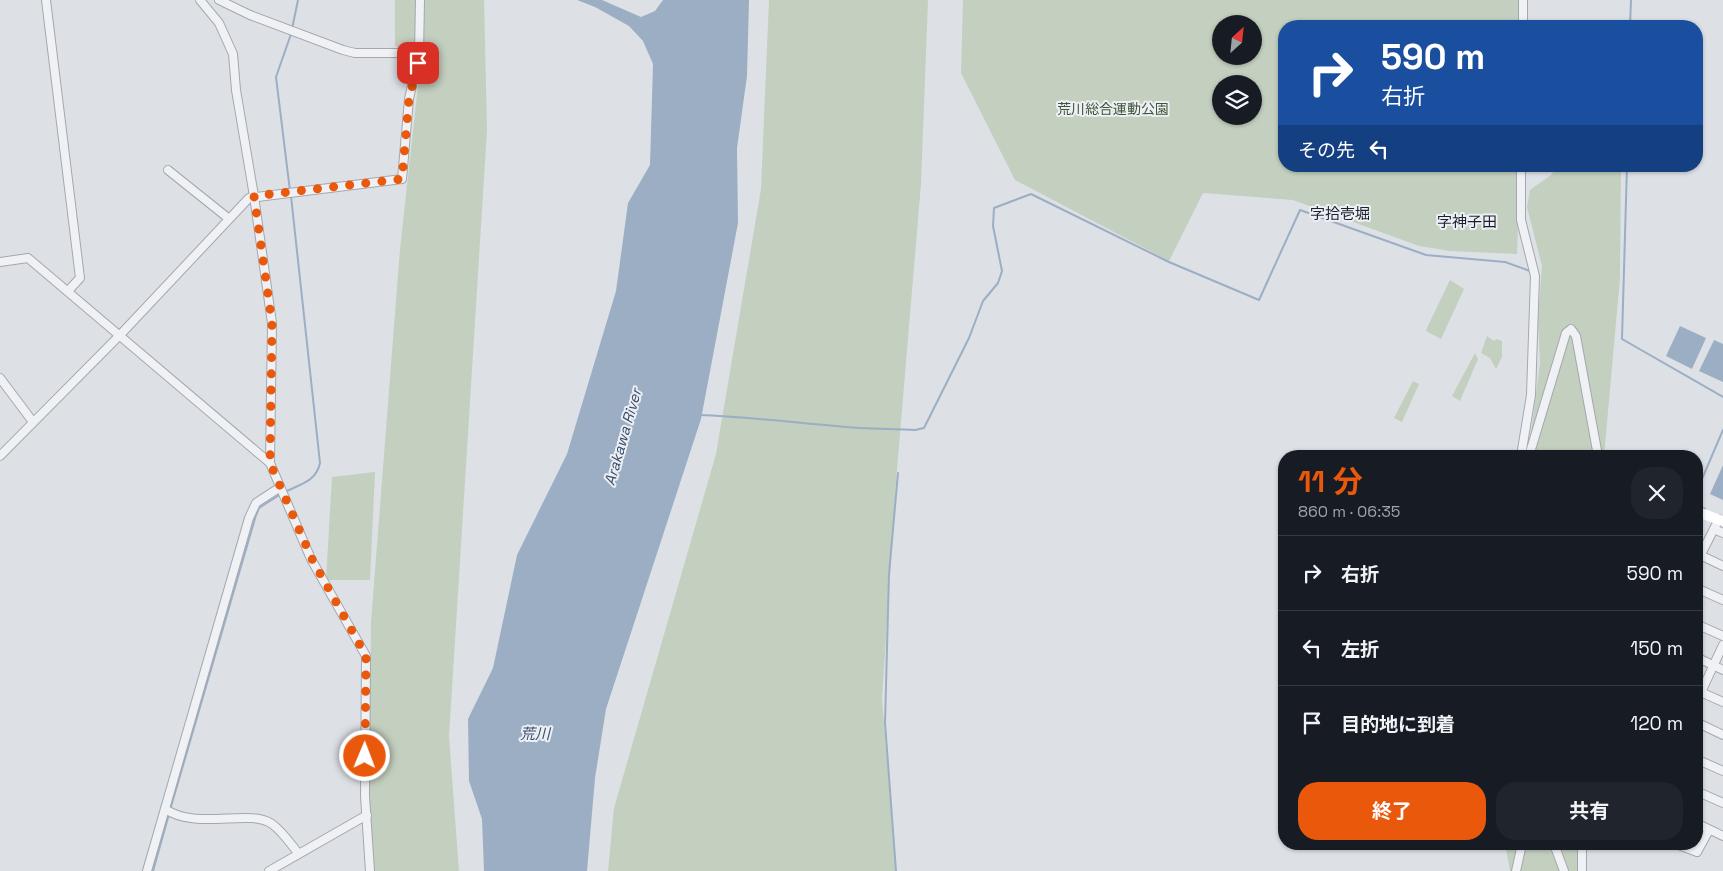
<!DOCTYPE html>
<html lang="ja">
<meta charset="utf-8">
<style>
:root{--surface:#171b24;--page:#20242c;--text:#f1f3f6;--muted:#9ea1a6;--line:#363941;--accent:#ea580c}
body{margin:0;font-family:"Space Grotesk","Noto Sans JP",sans-serif;background:var(--page);color:var(--text);height:100vh;display:flex;flex-direction:column;font-size:19px;white-space:nowrap}
*{box-sizing:border-box;margin:0}
p{font-size:16px;color:var(--muted)}
.icon{flex:none;width:28px;height:28px;fill:none;stroke:currentColor;stroke-width:2;stroke-linecap:round;stroke-linejoin:round}
.map{position:relative;flex:1;overflow:hidden}
.details{position:absolute;left:1278px;top:450px;width:425px;height:400px;display:flex;flex-direction:column;background:var(--surface);border-radius:20px;box-shadow:0 1px 4px #0004}
.details>*{flex:none}
.guide{position:absolute;left:1278px;top:20px;width:425px;height:152px;border-radius:20px;box-shadow:0 1px 4px #0004;background:#1a4fa0;color:#fff;overflow:hidden}
.needle{width:32px;rotate:27deg}
.buttons{position:absolute;left:1212px;top:15px;display:grid;gap:10px}
.buttons a{display:grid;place-items:center;width:50px;height:50px;border-radius:50%;background:var(--surface);box-shadow:0 1px 4px #0004;font-size:25px}
.pin{position:absolute;display:grid;place-items:center;width:42px;height:42px;color:#fff;margin:-21px;border-radius:10px;box-shadow:0 2px 8px #0006}
.me{position:absolute;width:55px;margin:-28px;rotate:1deg;stroke-linejoin:round;filter:drop-shadow(0 0 4px #0008)}
.turn{display:flex;align-items:center;gap:18px;height:105px;padding:0 20px;font-size:22px}
.turn .icon{width:65px;height:65px;stroke-width:2.5}
.turn b{display:block;font-size:35px;line-height:42px}
.then{display:flex;align-items:center;height:48px;padding:0 20px;background:#0003;gap:10px;font-size:19px}
.round{display:grid;place-items:center;flex:none;width:52px;height:52px;border-radius:20px;background:var(--page)}
.head{display:flex;align-items:center;justify-content:space-between;height:85px;padding:0 20px}
h1{font-size:30px;font-weight:700;line-height:38px;color:var(--accent)}
.primary-button{display:flex;gap:10px;margin-top:auto;padding:10px 20px}
.primary-button a{flex:1;height:58px;border-radius:20px;background:var(--accent);color:#fff;font-size:20px;font-weight:700;line-height:58px;text-align:center}
.primary-button a+a{background:var(--page);color:var(--text)}
ul{padding:0;list-style:none}
li{display:flex;align-items:center;gap:15px;height:75px;padding:0 20px;border-top:1px solid var(--line)}
li div{flex:1}
li b{display:block;font-size:19px}
li em{font-style:normal}
.map>svg:first-child{display:block}
.green{fill:#c3cfbf;fill-rule:evenodd}
.water{fill:#9baec4}
.lines{fill:none;stroke-linecap:round;stroke-linejoin:round}
.stream{stroke:#9baec4;stroke-width:2}
.street-casing{stroke:#a3a8af;stroke-width:10}
.street{stroke:#f0f1f5;stroke-width:8}
.secondary{stroke:#fff;stroke-width:10}
.route{stroke:#ea580c;stroke-width:9;stroke-dasharray:0 16.2}
.labels{text-anchor:middle;stroke-width:4;stroke-linejoin:round;paint-order:stroke}
.park-label{font-size:14px;fill:#3c5636;stroke:#edeff4}
.neighbourhood-label{font-size:15px;fill:#1a202c;stroke:#edeff4}
.water-label{font-size:15px;font-style:italic;fill:#364d6c;stroke:#edeff4}
</style>
<div class="map">
<svg width="1723" height="871" viewBox="0 0 1723 871">
<rect width="100%" height="100%" fill="#dde1e6"/>
<g class="green">
<polygon points="395,0 484,0 487,130 449,736 459,871 374,871 369,790 371,622 400,249 420,68 395,45"/>
<polygon points="769,0 928,0 921,184 897,469 882,699 896,871 608,871 614,808 716,454 761,189"/>
<path d="M 963,0 L 1526,0 L 1525,26 L 1284,26 L 1284,166 L 1520,166 L 1517,254 L 1450,251 L 1419,246 L 1293,200 L 1203,193 L 1169,261 L 1015,180 L 961,73 ZM 1221,24 L 1254,24 L 1254,56 L 1221,56 ZM 1221,84 L 1254,84 L 1254,116 L 1221,116 Z"/>
<polygon points="1558,166 1621,166 1620,278 1604,456 1528,456 1540,363 1538,319 1542,266 1527,207 1530,190 1551,175"/>
<polygon points="1450,280 1464,289 1441,339 1426,331 1427,328"/>
<polygon points="1487,336 1494,341 1497,339 1502,341 1502,357 1496,369 1490,358 1481,353"/>
<polygon points="1475,353 1478,359 1460,401 1452,396"/>
<polygon points="1413,381 1419,384 1402,422 1394,418"/>
<polygon points="375,472 370,580 326,580 332,477"/>
<polygon points="1505,844 1577,844 1578,871 1510,871"/>
</g>
<g class="water">
<polygon points="577,0 602,0 641,17 655,11 663,0 749,0 747,76 737,148 738,223 701,419 606,709 595,778 587,871 484,871 482,819 469,781 468,719 493,668 517,555 567,454 616,291 628,203 650,165 653,64 643,41 629,26 595,7"/>
<polygon points="1680,326 1706,338 1692,369 1666,356"/>
<polygon points="1714,340 1723,344 1723,382 1699,371"/>
<polygon points="1723,465 1723,500 1710,494"/>
</g>
<g class="lines">
<g class="stream">
<polyline points="1630,26 1631,0"/>
<polyline points="292,29 298,0"/>
<polyline points="1627,166 1622,339 1723,397"/>
<polyline points="290,191 276,77 291,34"/>
<path d="M 699,415 C 753,417 807,424 861,428 C 879,429 897,429 915,430 L 924,428 L 969,338 L 983,301 L 998,283 L 1002,271 L 993,226 L 994,208 L 1031,194 L 1169,262 L 1259,300 L 1300,210 L 1426,255 L 1505,262 L 1530,271"/>
<path d="M 285,492 C 300,484 316,482 320,463 L 291,196"/>
<polyline points="1696,493 1723,430"/>
<polyline points="1696,505 1705,509"/>
<polyline points="170,810 256,515 259,508 281,494"/>
<polyline points="153,871 169,814"/>
<polyline points="896,871 885,723 889,574 898,473"/>
</g>
<g class="street-casing">
<g id="street">
<polyline points="46,0 80,278 68,291"/>
<polyline points="200,0 219,23 233,54 236,90 254,196 272,323 270,463 311,559 366,656 365,796 370,871"/>
<polyline points="219,0 250,15 343,50 355,53 419,53"/>
<polyline points="1523,26 1523,0"/>
<polyline points="1521,166 1521,220 1535,276 1531,395 1521,456"/>
<polyline points="168,170 228,218"/>
<polyline points="0,262 28,258 270,463"/>
<polyline points="0,378 33,422"/>
<polyline points="0,456 120,335 249,198 402,179 409,99 419,53 420,0"/>
<polyline points="1529,456 1566,333 1571,329 1576,336 1598,456"/>
<polyline points="1714,529 1723,533"/>
<polyline points="1700,555 1723,566"/>
<polyline points="1696,564 1719,519"/>
<polyline points="1696,588 1723,600"/>
<polyline points="1696,624 1723,636"/>
<polyline points="1696,657 1723,670"/>
<polyline points="1696,690 1723,702"/>
<polyline points="1696,703 1723,645"/>
<polyline points="1696,722 1723,735"/>
<polyline points="1696,759 1723,771"/>
<polyline points="1696,791 1723,803"/>
<path d="M 165,809 C 198,831 249,808 272,824 C 282,831 290,843 298,853"/>
<polyline points="1696,823 1723,836"/>
<polyline points="1554,844 1564,871"/>
<polyline points="1676,844 1697,852 1709,830"/>
<polyline points="147,871 249,518 256,503 279,488"/>
<polyline points="269,871 367,815"/>
<polyline points="1516,871 1522,844"/>
<polyline points="1582,871 1582,844"/>
</g>
</g>
<use href="#street" class="street"/>
<polyline class="secondary" points="1698,512 1723,521"/>
</g>
<g class="lines">
<polyline class="route" points="365,756 366,656 312,559 270,463 272,323 254,196 402,179 409,99 418,63"/>
</g>
<g class="labels">
<g class="park-label">
<text x="1113" y="114">荒川総合運動公園</text>
</g>
<g class="neighbourhood-label">
<text x="1340" y="219">字拾壱堀</text>
<text x="1467" y="227">字神子田</text>
</g>
<g class="water-label">
<text transform="translate(623 437) rotate(-74)" y="5">Arakawa River</text>
<text x="535" y="739">荒川</text>
</g>
</g>
</svg>
<div class="buttons">
<a><svg class="needle" viewBox="-14 -14 28 28"><path d="M0-13l5 13h-10z" fill="#e53935"/><path d="M0 13l5-13h-10z" fill="#9ea1a6"/></svg></a>
<a><svg class="icon" aria-label="layers" viewBox="0 0 24 24"><path d="M12 4l9 5-9 5-9-5zM3 14l9 5 9-5"/></svg></a>
</div>
<div class="pin" style="left:418px;top:63px;background:#d93025"><svg class="icon" aria-label="arrive" viewBox="0 0 24 24"><path d="M6 21V4h12l-3 4 3 4H6"/></svg></div>
<svg class="me" style="left:365px;top:756px" viewBox="-20 -20 40 40"><circle r="17" fill="#ea580c" stroke="#fff" stroke-width="3"/><path d="M0-11L8 9 0 5-8 9z" fill="#fff"/></svg>
<div class="guide">
<div class="turn"><svg class="icon" aria-label="right" viewBox="0 0 24 24"><path d="M7 20v-9h11M14 6l5 5-5 5"/></svg><div><b>590 m</b>右折</div></div>
<div class="then">その先<svg class="icon" aria-label="left" viewBox="0 0 24 24"><path d="M17 20v-9H6M10 6l-5 5 5 5"/></svg></div>
</div>
<section class="details">
<div class="head"><div><h1>11 分</h1><p>860 m · 06:35</p></div><a class="round"><svg class="icon" aria-label="close" viewBox="0 0 24 24"><path d="M6 6l12 12M18 6L6 18"/></svg></a></div>
<ul>
<li><svg class="icon" aria-label="right" viewBox="0 0 24 24"><path d="M7 20v-9h11M14 6l5 5-5 5"/></svg><div><b>右折</b></div><em>590 m</em></li>
<li><svg class="icon" aria-label="left" viewBox="0 0 24 24"><path d="M17 20v-9H6M10 6l-5 5 5 5"/></svg><div><b>左折</b></div><em>150 m</em></li>
<li><svg class="icon" aria-label="arrive" viewBox="0 0 24 24"><path d="M6 21V4h12l-3 4 3 4H6"/></svg><div><b>目的地に到着</b></div><em>120 m</em></li>
</ul>
<div class="primary-button"><a>終了</a><a>共有</a></div>
</section>
</div>
